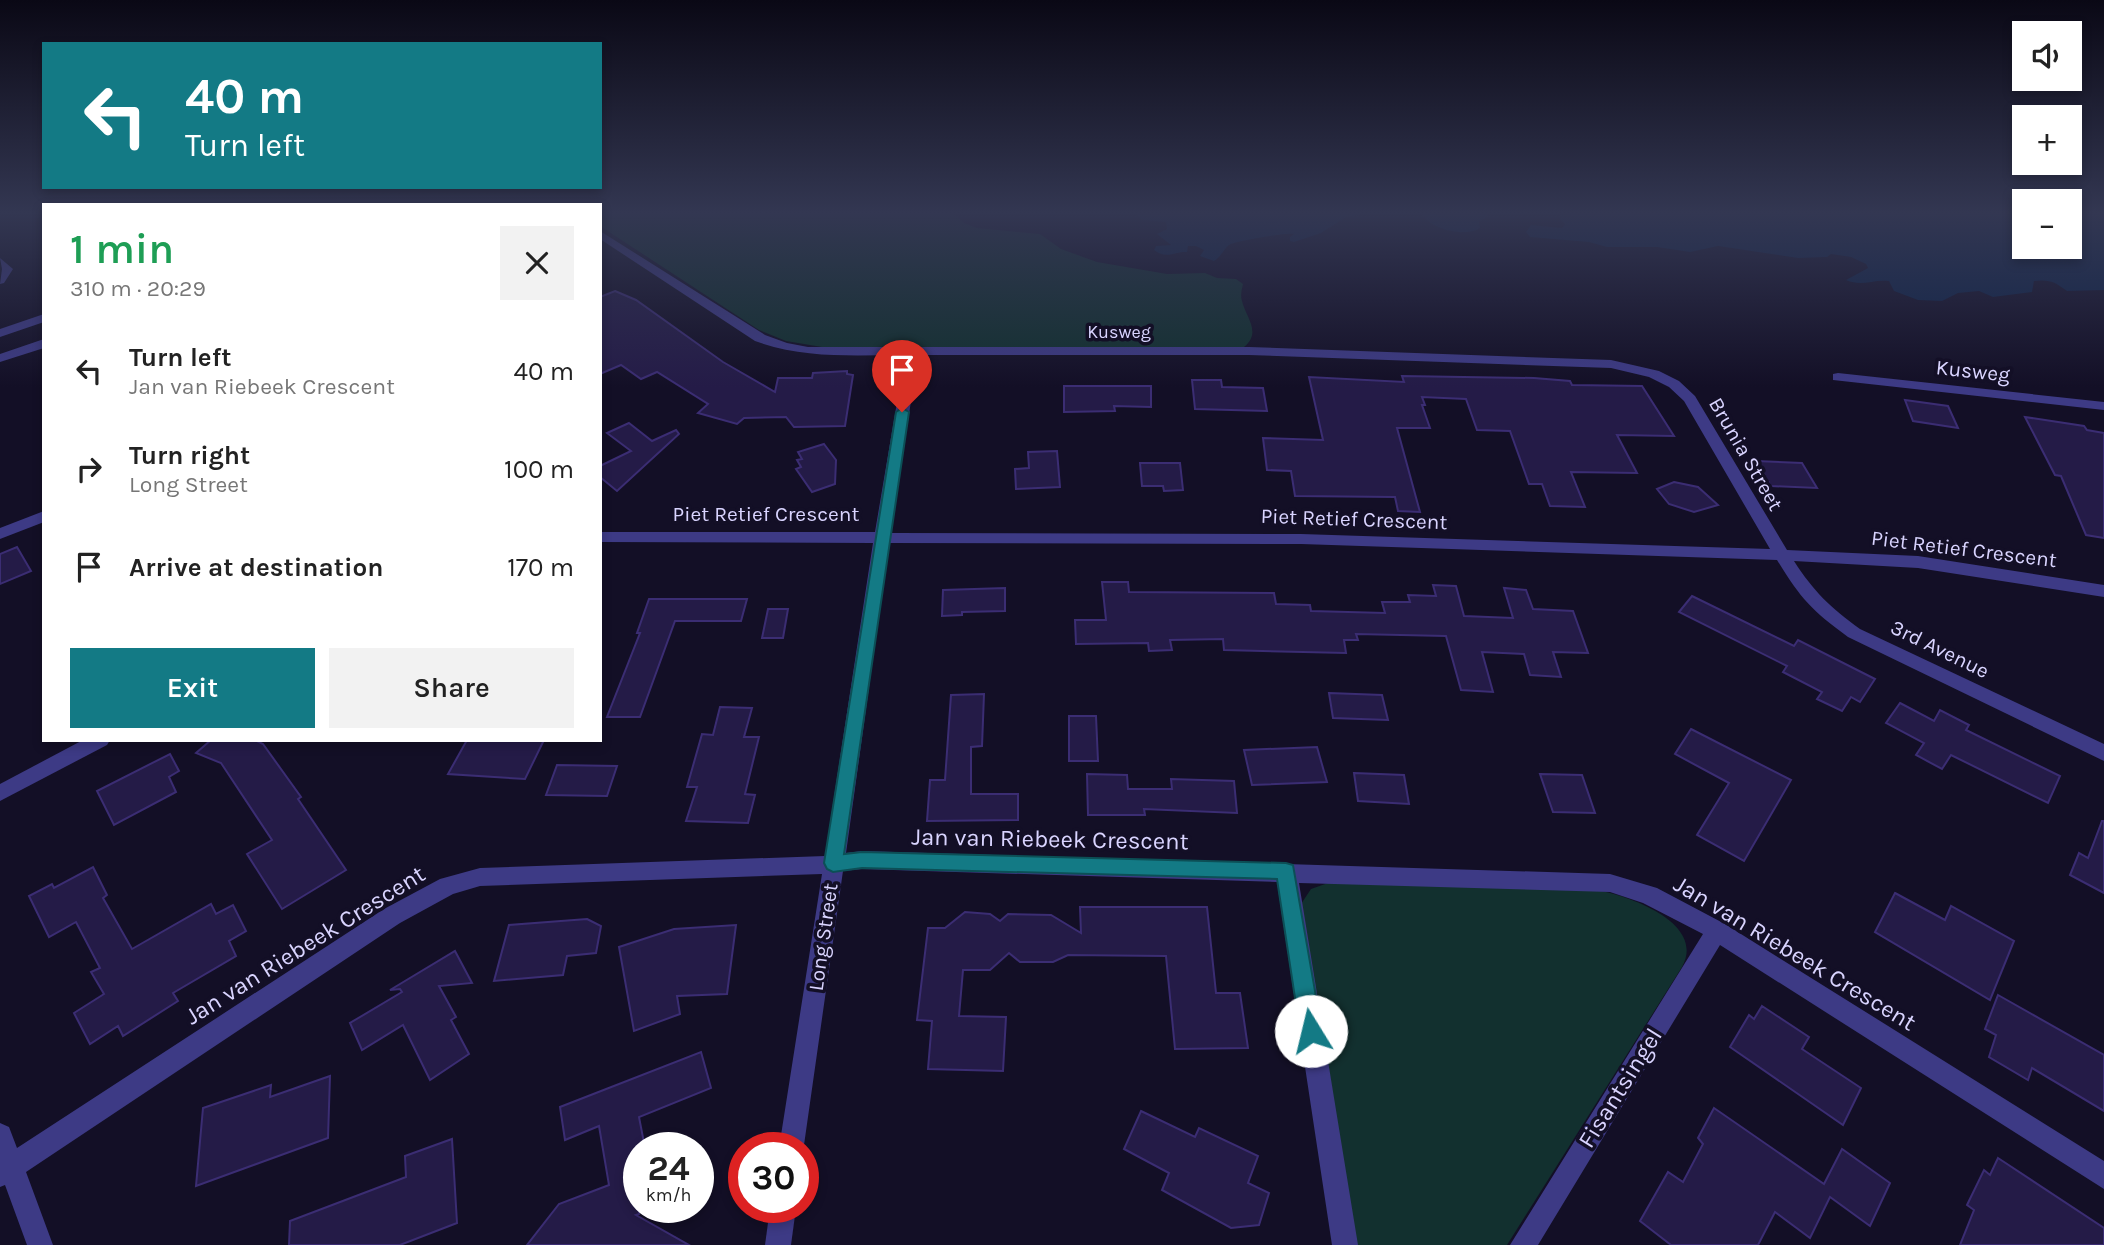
<!DOCTYPE html>
<meta charset="utf-8">
<style>
:root{--surface:#fff;--page:#f2f2f2;--text:#222;--muted:#767676;--accent:#137a85}
body{margin:0;font-family:Karla,sans-serif;background:var(--page);color:var(--text);height:100vh;display:flex;flex-direction:column;font-size:26px;white-space:nowrap}
*{box-sizing:border-box;margin:0}
p{font-size:23px;color:var(--muted)}
.icon{flex:none;width:38px;height:38px;fill:none;stroke:currentColor;stroke-width:2;stroke-linecap:round;stroke-linejoin:round}
.map{position:relative;flex:1;overflow:hidden}
.panel{position:absolute;left:42px;top:203px;width:560px;height:539px;display:flex;flex-direction:column;background:var(--surface);border-radius:0px;box-shadow:0 4px 10px #0003}
.panel>*{flex:none}
.guide{position:absolute;left:42px;top:42px;width:560px;height:147px;border-radius:0px;box-shadow:0 4px 10px #0003;background:#137a85;color:#fff;overflow:hidden}
.tools{position:absolute;left:2012px;top:21px;display:grid;gap:14px}
.tools a{display:grid;place-items:center;width:70px;height:70px;border-radius:0px;background:var(--surface);box-shadow:0 4px 10px #0003;font-size:35px}
.speed{position:absolute;left:623px;top:1132px;display:flex;gap:14px;font-size:35px;font-weight:700;text-align:center}
.speed>*{display:grid;place-content:center;width:91px;height:91px;border-radius:50%;background:var(--surface);box-shadow:0 4px 10px #0003;line-height:1}
.speed small{font-size:18px;font-weight:400}
.speed .limit{border:10px solid #d22;background:#fff;color:#111}
.pin{position:absolute;display:grid;place-items:center;width:60px;height:60px;color:#fff;margin:-72px -30px;border-radius:50% 50% 50% 0;rotate:-45deg;box-shadow:0 0 7px #0007}
.pin .icon{rotate:45deg}
.me{position:absolute;width:77px;margin:-38px;rotate:351deg;stroke-linejoin:round;filter:drop-shadow(0 0 5px #0008)}
.turn{display:flex;align-items:center;gap:24px;height:147px;padding:0 28px;font-size:32px}
.turn .icon{width:91px;height:91px;stroke-width:2.5}
.turn b{display:block;font-size:49px;line-height:60px}
.round{display:grid;place-items:center;flex:none;width:74px;height:74px;border-radius:0px;background:var(--page)}
.overview{display:flex;align-items:center;justify-content:space-between;height:119px;padding:0 28px}
h1{font-size:42px;font-weight:600;line-height:52px;color:#1e9e55}
.action{display:flex;gap:14px;margin-top:auto;padding:14px 28px}
.action a{flex:1;height:80px;border-radius:0px;background:var(--accent);color:#fff;font-size:28px;font-weight:600;line-height:80px;text-align:center}
.action a+a{background:var(--page);color:var(--text)}
ul{padding:0;list-style:none}
li{display:flex;align-items:center;gap:21px;height:98px;padding:0 28px}
li div{flex:1}
li b{display:block;font-size:26px}
li em{font-style:normal}
.map>svg:first-child{display:block}
.green{fill:#12302f}
.water{fill:#0c2248}
.building{fill:#241b47;stroke:#3b2d73;stroke-width:2}
.lines{fill:none;stroke-linecap:round;stroke-linejoin:round}
.service{fill:#3d3a85;fill-rule:evenodd}
.minor{fill:#3d3a85;fill-rule:evenodd}
.route{fill:#137a85;stroke:#0c4f56;stroke-width:2}
.labels{text-anchor:middle;stroke-width:7;stroke-linejoin:round;paint-order:stroke}
.far-street-label{font-size:18px;fill:#d9d4ff;stroke:#130f26}
.street-label{font-size:21px;fill:#d9d4ff;stroke:#130f26}
.near-street-label{font-size:24px;fill:#d9d4ff;stroke:#130f26}
</style>
<div class="map">
<svg width="2104" height="1245" viewBox="0 0 2104 1245">
<rect width="100%" height="100%" fill="#130f26"/>
<g class="green">
<path d="M 600,213 L 953,213 L 964,223 L 977,228 L 1040,234 L 1061,249 L 1097,262 L 1167,274 L 1205,273 L 1217,278 L 1236,279 L 1243,284 C 1242,289 1240,295 1242,301 C 1246,318 1262,332 1244,347 L 822,347 L 786,341 L 759,330 L 600,226 Z"/>
<path d="M 1328,883 C 1387,884 1446,885 1505,886 C 1531,886 1560,884 1586,888 C 1619,892 1708,920 1682,967 L 1507,1245 L 1356,1245 L 1301,904 L 1311,889 Z"/>
</g>
<g class="water">
<path d="M 1135,213 L 1371,213 L 1346,217 L 1321,233 L 1294,242 L 1290,241 L 1290,237 L 1294,234 C 1289,232 1234,241 1229,245 C 1223,250 1221,257 1214,261 L 1200,256 L 1204,250 L 1196,246 L 1188,246 L 1187,252 C 1174,251 1167,260 1154,250 L 1156,246 L 1171,245 L 1157,234 L 1167,229 L 1166,222 L 1142,220 Z"/>
<path d="M 1437,213 L 1486,213 L 1488,216 L 1479,222 L 1480,228 C 1465,238 1430,229 1422,214 Z"/>
<path d="M 1571,213 L 2025,213 L 2025,247 L 2070,247 L 2070,213 L 2104,213 L 2104,290 L 2067,291 C 2055,282 2050,279 2034,281 L 2032,292 L 1993,297 L 1979,291 L 1958,293 L 1942,301 L 1918,300 L 1894,291 L 1889,281 C 1873,279 1862,287 1846,280 L 1868,268 L 1866,264 L 1851,257 L 1831,254 L 1827,257 L 1798,258 L 1718,246 L 1690,252 L 1657,247 L 1607,247 L 1589,242 L 1530,237 L 1526,232 L 1531,225 L 1562,228 L 1565,224 L 1560,219 L 1561,215 Z"/>
</g>
<g class="building">
<polygon points="615,291 636,300 723,362 775,392 778,378 812,378 813,373 847,371 847,374 853,375 845,426 794,427 786,417 744,418 737,424 698,413 708,404 657,372 641,379 621,365 600,374 600,297"/>
<polygon points="1402,376 1534,378 1570,381 1572,385 1642,386 1674,436 1617,435 1637,473 1571,472 1585,507 1550,506 1542,484 1529,484 1510,431 1477,430 1466,399 1422,397 1425,405 1422,405 1430,428 1397,428 1420,512 1398,511 1395,497 1295,496 1291,471 1267,470 1263,438 1323,440 1309,377 1404,382"/>
<polygon points="1192,380 1221,380 1222,387 1263,388 1267,411 1195,409"/>
<polygon points="1064,386 1151,386 1151,407 1114,406 1115,411 1064,412"/>
<polygon points="1905,400 1948,406 1958,428 1913,421"/>
<polygon points="2025,417 2084,426 2087,430 2104,433 2104,538 2086,535 2061,476 2055,475"/>
<polygon points="629,423 652,441 676,430 679,434 617,491 600,477 600,466 631,451 607,433"/>
<polygon points="824,444 836,460 835,484 812,492 796,469 801,467 797,460 802,459 798,452"/>
<polygon points="1057,451 1060,487 1016,489 1015,469 1029,468 1028,452"/>
<polygon points="1756,461 1802,463 1817,488 1771,486"/>
<polygon points="1140,463 1180,463 1183,490 1164,491 1163,486 1142,486"/>
<polygon points="1674,482 1698,487 1718,505 1694,512 1669,504 1657,489"/>
<polygon points="17,547 31,571 0,584 0,554"/>
<polygon points="1102,582 1128,582 1129,592 1274,593 1276,604 1310,605 1311,611 1385,613 1382,602 1410,602 1408,595 1436,596 1433,585 1456,586 1464,616 1513,618 1504,588 1526,590 1533,609 1573,611 1588,653 1553,652 1561,677 1530,675 1524,654 1482,652 1493,692 1461,690 1446,636 1356,634 1358,640 1344,640 1346,653 1224,650 1223,639 1170,640 1172,650 1149,651 1148,643 1076,644 1075,620 1106,620"/>
<polygon points="1005,588 1005,611 962,612 962,615 942,616 943,590"/>
<polygon points="1692,596 1794,646 1798,640 1875,679 1860,702 1851,697 1842,711 1817,699 1822,692 1783,672 1787,666 1679,612"/>
<polygon points="649,599 747,599 741,621 675,621 640,717 607,717 640,633 637,633"/>
<polygon points="768,609 788,609 783,638 762,638"/>
<polygon points="1329,693 1382,695 1388,720 1333,718"/>
<polygon points="984,694 982,746 971,747 971,794 1018,794 1018,820 927,821 930,780 945,780 951,695"/>
<polygon points="1900,703 1934,721 1940,710 1969,725 1966,730 2060,776 2048,803 1951,755 1942,769 1916,755 1924,743 1886,723"/>
<polygon points="720,707 752,708 744,737 759,737 745,794 755,795 748,823 686,821 697,787 687,787 702,734 713,735"/>
<polygon points="1069,716 1096,716 1098,761 1069,761"/>
<polygon points="1691,729 1791,780 1744,861 1697,835 1729,783 1675,754"/>
<polygon points="211,740 255,740 263,744 301,797 298,799 346,870 282,909 247,854 272,840 221,763 196,753"/>
<polygon points="467,740 544,740 525,779 448,774"/>
<polygon points="1317,747 1327,782 1252,785 1244,750"/>
<polygon points="170,754 179,771 169,777 176,792 114,825 97,791"/>
<polygon points="557,765 617,766 607,796 546,795"/>
<polygon points="1354,773 1404,775 1409,804 1358,801"/>
<polygon points="1087,774 1127,775 1128,789 1172,789 1171,779 1234,781 1237,813 1144,809 1145,815 1088,815"/>
<polygon points="1540,774 1582,775 1595,813 1553,812"/>
<polygon points="2102,821 2104,821 2104,893 2070,875 2079,853 2088,858"/>
<polygon points="93,867 107,895 103,898 132,949 211,904 216,914 233,905 246,931 229,941 236,956 173,993 178,1001 123,1036 118,1026 90,1044 74,1013 104,994 91,972 100,968 76,922 49,937 29,896 52,884 54,888"/>
<polygon points="1895,893 1945,920 1951,906 2014,941 1990,1000 1875,932"/>
<polygon points="1080,907 1207,907 1216,993 1240,993 1248,1048 1175,1049 1166,956 1068,955 1053,962 1020,962 1009,953 990,970 963,970 959,1016 1006,1017 1003,1071 928,1069 932,1021 917,1020 928,928 945,928 965,912 990,914 1000,921 1008,914 1051,915 1081,933"/>
<polygon points="587,919 601,926 596,953 567,956 563,975 494,981 509,925"/>
<polygon points="736,925 727,994 677,996 680,1014 634,1031 619,947 674,929"/>
<polygon points="455,951 472,983 439,986 456,1017 451,1020 469,1054 430,1080 403,1025 362,1050 350,1023 402,992 400,989 390,990"/>
<polygon points="1998,995 2104,1055 2104,1111 2032,1068 2028,1080 1989,1057 1996,1035 1985,1029"/>
<polygon points="1762,1006 1809,1037 1802,1049 1861,1088 1843,1125 1730,1047 1749,1015 1754,1019"/>
<polygon points="701,1052 711,1088 639,1117 645,1148 639,1148 639,1214 636,1215 689,1245 527,1245 559,1204 609,1185 599,1126 565,1140 560,1107"/>
<polygon points="330,1076 328,1138 196,1186 203,1108 271,1085 270,1097"/>
<polygon points="1714,1108 1824,1184 1842,1149 1890,1183 1870,1226 1830,1197 1810,1238 1775,1212 1758,1245 1671,1245 1640,1221 1668,1172 1683,1182 1703,1144 1698,1138"/>
<polygon points="1141,1111 1195,1137 1199,1128 1258,1156 1248,1183 1269,1193 1259,1225 1231,1228 1162,1190 1169,1173 1124,1149"/>
<polygon points="452,1139 457,1223 400,1245 289,1245 290,1221 406,1177 405,1156"/>
<polygon points="1998,1158 2104,1228 2104,1245 1960,1245 1974,1210 1967,1205 1984,1170 1990,1175"/>
</g>
<g class="lines">
<polygon class="service" points="0,258 13,269 4,283 0,284 2,269"/>
<g class="minor">
<path d="M 600,231 L 765,335 L 787,343 L 808,347 L 1249,347 L 1611,360 L 1659,371 L 1679,381 L 1695,396 L 1787,550 L 1918,556 L 2104,585 L 2104,597 L 1918,568 L 1794,561 C 1814,592 1830,607 1860,629 L 2104,744 L 2104,761 L 1848,637 C 1811,610 1801,599 1777,560 L 1301,544 L 889,543 L 846,853 L 862,851 L 1610,874 L 1657,888 L 1725,924 L 2104,1161 L 2104,1189 L 1720,945 L 1538,1245 L 1510,1245 L 1703,934 L 1643,903 L 1610,892 L 1299,883 L 1358,1245 L 1332,1245 L 1277,882 L 862,869 L 843,871 L 803,1152 L 803,1148 L 779,1148 L 822,874 L 480,886 L 453,894 L 400,923 L 26,1172 L 53,1245 L 27,1245 L 5,1185 L 0,1187 L 0,1123 L 9,1127 L 17,1148 L 384,909 L 440,879 L 480,868 L 825,856 L 873,543 L 600,542 L 600,532 L 875,532 L 905,355 C 853,355 804,359 755,341 L 600,239 ZM 918,355 L 1249,355 L 1611,368 L 1649,377 L 1669,387 L 1684,401 L 1770,549 L 1301,534 L 891,533 Z"/>
<polygon points="44,314 44,322 0,337 0,329"/>
<polygon points="44,339 44,348 0,362 0,354"/>
<polygon points="1838,373 2104,402 2104,410 1833,380 1833,374"/>
<polygon points="44,511 44,522 0,539 0,528"/>
<polygon points="83,740 110,740 107,745 0,801 0,784"/>
<polygon points="770,1208 796,1208 791,1245 765,1245"/>
</g>
</g>
<linearGradient id="sky" x2="0" y2="1"><stop stop-color="#0a0815"/><stop offset="0.55" stop-color="#333752"/><stop offset="1" stop-color="#333752" stop-opacity="0"/></linearGradient>
<rect width="2104" height="387" fill="url(#sky)"/>
<polygon class="route" points="902,408 909,412 844,854 862,852 1286,863 1293,865 1322,1031 1319,1039 1311,1042 1303,1039 1300,1031 1277,879 862,868 833,872 827,869 824,863 896,412"/>
<g class="labels">
<g class="far-street-label">
<text x="1119" y="338">Kusweg</text>
</g>
<g class="street-label">
<text transform="translate(1973 371) rotate(6)" y="7">Kusweg</text>
<text transform="translate(1746 454) rotate(60)" y="7">Brunia Street</text>
<text x="766" y="521">Piet Retief Crescent</text>
<text transform="translate(1354 519) rotate(2)" y="7">Piet Retief Crescent</text>
<text transform="translate(1964 549) rotate(7)" y="7">Piet Retief Crescent</text>
<text transform="translate(1940 649) rotate(26)" y="7">3rd Avenue</text>
<text transform="translate(823 937) rotate(-82)" y="7">Long Street</text>
</g>
<g class="near-street-label">
<text transform="translate(1050 839) rotate(1)" y="8">Jan van Riebeek Crescent</text>
<text transform="translate(305 945) rotate(-32)" y="8">Jan van Riebeek Crescent</text>
<text transform="translate(1795 953) rotate(31)" y="8">Jan van Riebeek Crescent</text>
<text transform="translate(1620 1088) rotate(-58)" y="8">Fisantsingel</text>
</g>
</g>
</svg>
<div class="tools">
<a><svg class="icon" aria-label="sound" viewBox="0 0 24 24"><path d="M4 9h4l5-4v14l-5-4H4zM17 9q2 3 0 6"/></svg></a>
<a>+</a>
<a>−</a>
</div>
<div class="speed"><div>24<small>km/h</small></div><div class="limit">30</div></div>
<div class="pin" style="left:902px;top:412px;background:#d93025"><svg class="icon" aria-label="arrive" viewBox="0 0 24 24"><path d="M6 21V4h12l-3 4 3 4H6"/></svg></div>
<svg class="me" style="left:1311px;top:1031px" viewBox="-20 -20 40 40"><circle r="19" fill="#fff"/><path d="M0-13L10 11 0 6-10 11z" fill="#137a85"/></svg>
<div class="guide">
<div class="turn"><svg class="icon" aria-label="left" viewBox="0 0 24 24"><path d="M17 20v-9H6M10 6l-5 5 5 5"/></svg><div><b>40 m</b>Turn left</div></div>
</div>
<section class="panel">
<div class="overview"><div><h1>1 min</h1><p>310 m · 20:29</p></div><a class="round"><svg class="icon" aria-label="close" viewBox="0 0 24 24"><path d="M6 6l12 12M18 6L6 18"/></svg></a></div>
<ul>
<li><svg class="icon" aria-label="left" viewBox="0 0 24 24"><path d="M17 20v-9H6M10 6l-5 5 5 5"/></svg><div><b>Turn left</b><p>Jan van Riebeek Crescent</p></div><em>40 m</em></li>
<li><svg class="icon" aria-label="right" viewBox="0 0 24 24"><path d="M7 20v-9h11M14 6l5 5-5 5"/></svg><div><b>Turn right</b><p>Long Street</p></div><em>100 m</em></li>
<li><svg class="icon" aria-label="arrive" viewBox="0 0 24 24"><path d="M6 21V4h12l-3 4 3 4H6"/></svg><div><b>Arrive at destination</b></div><em>170 m</em></li>
</ul>
<div class="action"><a>Exit</a><a>Share</a></div>
</section>
</div>
